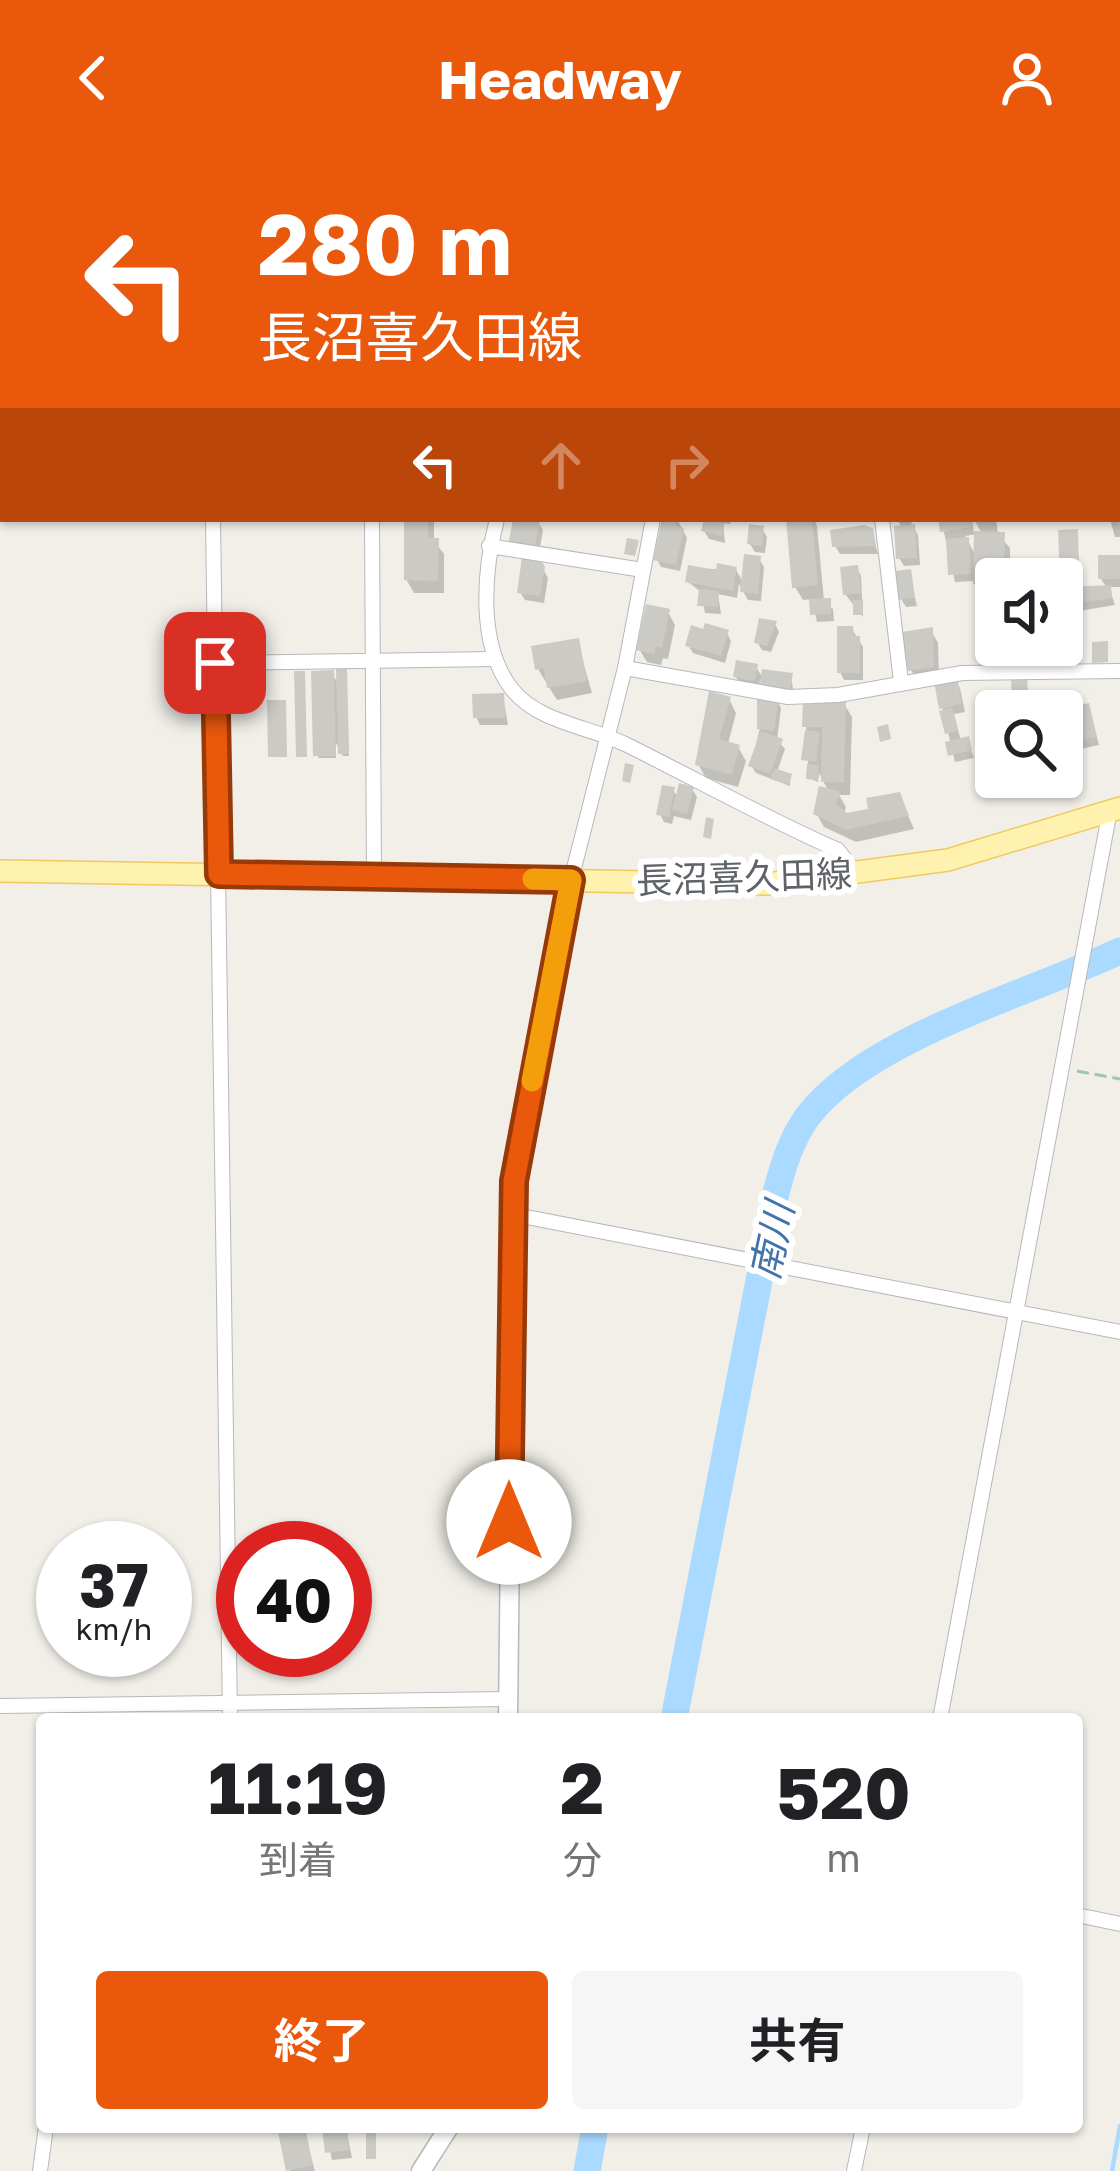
<!DOCTYPE html>
<html lang="ja">
<meta charset="utf-8">
<style>
:root{--surface:#fff;--page:#f6f6f6;--text:#202124;--muted:#757577;--accent:#ea580c}
body{margin:0;font-family:"Golos Text","Noto Sans JP",sans-serif;background:var(--page);color:var(--text);height:100vh;display:flex;flex-direction:column;font-size:45px;white-space:nowrap}
*{box-sizing:border-box;margin:0}
p{font-size:39px;color:var(--muted)}
.icon{flex:none;width:66px;height:66px;fill:none;stroke:currentColor;stroke-width:2;stroke-linecap:round;stroke-linejoin:round}
.map{position:relative;flex:1;overflow:hidden}
.details{position:absolute;left:36px;top:1557px;width:1047px;height:420px;display:flex;flex-direction:column;background:var(--surface);border-radius:12px;box-shadow:0 3px 9px #0004}
.details>*{flex:none}
.top-card{position:absolute;left:0px;top:0px;width:1122px;height:366px;box-shadow:0 3px 9px #0004;background:#ea580c;color:#fff;overflow:hidden}
.controls{position:absolute;left:975px;top:402px;display:grid;gap:24px}
.controls a{display:grid;place-items:center;width:108px;height:108px;border-radius:12px;background:var(--surface);box-shadow:0 3px 9px #0004;font-size:60px}
.speed{position:absolute;left:36px;top:1365px;display:flex;gap:24px;font-size:60px;font-weight:700;text-align:center}
.speed>*{display:grid;place-content:center;width:156px;height:156px;border-radius:50%;background:var(--surface);box-shadow:0 3px 9px #0004;line-height:1}
.speed small{font-size:30px;font-weight:400}
.speed .limit{border:18px solid #d22;background:#fff;color:#111}
.pin{position:absolute;display:grid;place-items:center;width:102px;height:102px;color:#fff;margin:-51px;border-radius:24px;box-shadow:0 6px 18px #0006}
.me{position:absolute;width:132px;margin:-66px;rotate:0deg;stroke-linejoin:round;filter:drop-shadow(0 0 9px #0008)}
.turn{display:flex;align-items:center;gap:42px;height:252px;padding:0 60px;font-size:54px}
.turn .icon{width:156px;height:156px;stroke-width:2.5}
.turn b{display:block;font-size:84px;line-height:102px}
.lanes{display:flex;align-items:center;height:114px;padding:0 60px;background:#0003;justify-content:center;gap:60px;direction:ltr}
.lanes .off{opacity:.35}
.eta{display:flex;justify-content:space-evenly;align-items:center;height:204px;text-align:center}
.eta b{font-size:72px;font-weight:700;line-height:84px}
.cta{display:flex;gap:24px;margin-top:auto;padding:24px 60px}
.cta a{flex:1;height:138px;border-radius:12px;background:var(--accent);color:#fff;font-size:48px;font-weight:700;line-height:138px;text-align:center}
.cta a+a{background:var(--page);color:var(--text)}
header{display:flex;justify-content:space-between;align-items:center;height:156px;padding:0 60px;background:var(--accent);color:#fff;font-size:54px;font-weight:700}
.map>svg:first-child{display:block}
.shadow{fill:#0003;fill-rule:evenodd}
.lines{fill:none;stroke-linecap:round;stroke-linejoin:round}
.stream{stroke:#aadaff;stroke-width:4.5}
.river{stroke:#aadaff;stroke-width:27}
.building{fill:#cccac5}
.minor-casing{stroke:#b5b8bc;stroke-width:16}
.tertiary-casing{stroke:#b5b8bc;stroke-width:21}
.primary-casing{stroke:#f2c960;stroke-width:24}
.path{stroke:#9cc7a9;stroke-width:3;stroke-dasharray:12 6;stroke-linecap:butt}
.minor{stroke:#fff;stroke-width:14}
.tertiary{stroke:#fff;stroke-width:18}
.primary{stroke:#fff2af;stroke-width:21}
.route-casing{stroke:#983908;stroke-width:30}
.route{stroke:#ea580c;stroke-width:21}
.slow{stroke:#f59e0b;stroke-width:21}
.labels{text-anchor:middle;stroke-width:12;stroke-linejoin:round;paint-order:stroke}
.street-label{font-size:36px;fill:#5f6368;stroke:#fff}
.water-label{font-size:39px;font-style:italic;fill:#4174aa;stroke:#fff}
</style>
<header><svg class="icon" aria-label="back" viewBox="0 0 24 24"><path d="M15 5l-7 7 7 7"/></svg>Headway<svg class="icon" aria-label="person" viewBox="0 0 24 24"><circle cx="12" cy="8" r="4"/><path d="M4 21q1-7 8-7t8 7"/></svg></header>
<div class="map">
<svg width="1120" height="2015" viewBox="0 0 1120 2015">
<rect width="100%" height="100%" fill="#f1efe8"/>
<g class="shadow">
<polygon points="616,0 642,0 616,3"/>
<polygon points="756,0 808,0 808,3"/>
<polygon points="1101,0 1120,0 1120,49 1119,3"/>
<polygon points="1120,356 1120,381 1115,381 1110,363 1119,363"/>
<polygon points="393,363 434,363 434,385 444,398 444,437 414,437 406,423 407,367"/>
<polygon points="516,363 538,366 543,374 539,397 517,393 513,384"/>
<polygon points="665,363 677,363 687,382 680,415 661,411 657,403"/>
<polygon points="716,363 732,363 730,368 723,367 725,387 709,383 704,375"/>
<polygon points="789,363 814,363 817,370 824,445 833,453 834,465 817,466 812,443 803,444 795,431"/>
<polygon points="897,363 918,363 911,367 918,379 920,409 904,410 899,402 902,372"/>
<path d="M 941,363 L 972,363 L 974,378 L 982,378 L 974,363 L 996,363 L 998,378 L 1010,392 L 1010,423 L 996,423 L 996,441 L 983,440 L 974,425 L 955,426 ZM 977,378 L 976,400 L 965,380 Z"/>
<polygon points="762,373 767,381 765,397 755,396 750,388"/>
<polygon points="871,375 878,398 840,398 835,390"/>
<polygon points="1076,376 1082,433 1107,432 1101,423 1120,405 1120,431 1109,431 1115,449 1073,456 1069,448 1063,422"/>
<polygon points="759,403 764,411 761,445 748,444 739,428 737,442 718,438 721,458 705,457 701,436 688,426 691,412 736,414 744,428"/>
<polygon points="539,406 548,422 544,447 525,444 520,436"/>
<polygon points="857,412 861,420 863,461 845,438"/>
<polygon points="909,416 917,450 906,451 901,443"/>
<polygon points="996,452 996,463 990,464 987,453"/>
<polygon points="1062,452 1071,475 1068,514 1049,514 1044,489 1062,489"/>
<polygon points="668,456 675,469 668,503 663,502 661,509 647,506 639,493"/>
<polygon points="775,468 779,476 771,496 762,494 757,486"/>
<polygon points="996,470 996,489 1017,489 1019,513 997,514 993,506"/>
<polygon points="852,473 863,491 863,524 844,524 840,516"/>
<polygon points="931,475 938,487 939,527 955,524 960,532 965,556 954,558 961,585 967,584 974,602 955,606 936,524 918,527 911,514"/>
<polygon points="727,477 731,485 725,507 693,497 688,489"/>
<polygon points="577,485 592,537 557,544 538,513"/>
<polygon points="756,511 764,524 791,520 794,540 768,536 760,523 759,532 741,529 736,521"/>
<polygon points="346,516 349,600 343,600 336,587 336,602 318,602 332,518 340,531"/>
<polygon points="503,540 508,569 480,569 476,561"/>
<polygon points="729,543 736,557 728,588 738,591 746,605 738,631 706,622 698,608"/>
<polygon points="777,544 781,552 777,584 785,593 777,616 790,620 790,630 756,617 751,609 760,572"/>
<polygon points="844,548 852,561 850,639 839,639 846,651 843,660 873,655 899,639 914,673 856,686 824,671 816,657 829,636 819,617 818,626 809,622 806,570"/>
<polygon points="1088,550 1099,589 1076,594 1071,586"/>
<polygon points="996,563 996,588 988,590 983,582"/>
<polygon points="692,633 697,641 691,664 674,660 672,668 664,666 660,658 673,634 678,642"/>
<polygon points="325,1971 346,1971 352,2002 332,2004"/>
<polygon points="303,1974 315,2015 290,2015 282,1979"/>
</g>
<g class="lines">
<polyline class="stream" points="1112,2015 1120,1970"/>
<g class="river">
<path d="M 674,1563 L 776,1037 C 783,1010 791,983 808,960 C 867,882 1031,837 1120,795"/>
<polyline points="587,2015 595,1971"/>
</g>
</g>
<g class="building">
<polygon points="404,363 428,363 428,382 439,382 438,425 404,424"/>
<polygon points="513,363 540,363 535,390 509,385"/>
<polygon points="662,363 677,363 676,370 684,372 676,409 653,404"/>
<polygon points="704,363 725,364 722,380 701,375"/>
<polygon points="786,363 812,363 818,429 792,432"/>
<polygon points="938,363 971,363 972,371 940,376"/>
<polygon points="749,368 764,370 762,390 747,388"/>
<polygon points="915,368 917,402 896,403 894,370"/>
<polygon points="864,369 873,372 876,390 832,391 830,374"/>
<polygon points="1078,373 1079,422 1060,423 1058,374"/>
<polygon points="974,375 1005,376 1004,415 995,414 994,429 973,428"/>
<polygon points="969,381 971,418 948,419 946,383"/>
<polygon points="627,382 639,384 635,400 624,398"/>
<polygon points="744,398 761,400 758,438 740,436"/>
<rect x="1098" y="399" width="22" height="24"/>
<polygon points="522,401 541,404 545,411 540,440 517,437"/>
<polygon points="717,407 737,411 733,435 685,426 688,409 716,414"/>
<polygon points="858,409 861,437 843,439 840,411"/>
<polygon points="911,413 915,442 898,444 895,415"/>
<polygon points="1111,429 1112,442 1066,449 1065,431"/>
<polygon points="699,433 719,435 718,451 697,450"/>
<polygon points="831,442 831,458 810,459 809,443"/>
<rect x="853" y="444" width="10" height="15"/>
<polygon points="646,448 670,453 662,492 656,490 654,498 636,494"/>
<polygon points="759,462 777,465 767,490 754,487"/>
<polygon points="1062,464 1069,464 1065,507 1042,507 1042,489 1062,489"/>
<polygon points="705,467 729,474 721,500 685,490 691,469 703,473"/>
<polygon points="996,467 996,489 1015,489 1016,505 990,507 986,468"/>
<polygon points="837,470 853,470 854,480 860,480 860,517 837,517"/>
<polygon points="933,471 934,511 908,515 902,476"/>
<polygon points="579,482 587,525 547,532 544,512 535,514 531,490"/>
<polygon points="1108,485 1108,506 1092,507 1092,486"/>
<polygon points="736,504 758,508 755,525 733,521"/>
<polygon points="336,513 347,513 349,598 338,598"/>
<polygon points="762,513 793,517 790,533 760,528"/>
<polygon points="334,514 336,600 313,600 311,515"/>
<polygon points="294,515 305,515 307,601 296,601"/>
<polygon points="1011,520 1027,520 1029,555 1012,554"/>
<polygon points="957,521 962,548 939,553 934,526"/>
<polygon points="709,535 731,541 719,583 740,589 732,619 695,609"/>
<polygon points="504,537 505,562 473,562 472,538"/>
<polygon points="757,538 779,541 774,575 757,573"/>
<polygon points="267,544 286,544 287,601 268,601"/>
<polygon points="803,544 846,545 844,627 821,626 822,571 802,571"/>
<polygon points="1089,547 1097,581 1068,587 1062,553"/>
<polygon points="952,551 958,575 945,578 939,555"/>
<polygon points="996,560 996,580 980,583 976,564"/>
<polygon points="888,568 891,583 880,586 877,571"/>
<polygon points="805,574 820,576 816,606 801,604"/>
<polygon points="761,575 783,583 770,618 748,610"/>
<polygon points="969,580 972,594 948,600 945,586"/>
<polygon points="625,607 634,609 630,627 622,625"/>
<polygon points="807,608 819,609 818,624 806,623"/>
<polygon points="774,612 792,618 789,629 770,623"/>
<polygon points="679,627 694,631 687,658 672,654"/>
<polygon points="662,629 675,631 669,661 656,659"/>
<polygon points="819,630 840,635 836,649 847,657 868,653 866,642 900,636 909,660 846,674 813,658"/>
<polygon points="706,661 714,663 711,683 703,681"/>
<polygon points="305,1971 313,2009 286,2015 278,1976"/>
<polygon points="322,1971 347,1971 349,1994 325,1997"/>
<rect x="366" y="1971" width="10" height="32"/>
</g>
<g class="lines">
<g class="minor-casing">
<g id="minor">
<polyline points="205,0 205,3"/>
<polyline points="345,0 345,3"/>
<polyline points="296,3 301,0"/>
<polyline points="438,3 438,0"/>
<polyline points="717,3 717,0"/>
<polyline points="820,3 821,0"/>
<polyline points="0,61 3,61"/>
<polyline points="1119,105 1120,105"/>
<polyline points="1119,290 1120,290"/>
<polyline points="213,363 230,1563"/>
<polyline points="372,363 374,720"/>
<path d="M 497,363 C 484,414 477,487 511,532 C 537,566 587,570 625,588 C 696,623 765,662 838,694 L 857,719"/>
<polyline points="882,363 901,526"/>
<polyline points="489,390 643,414"/>
<polyline points="215,507 495,503"/>
<polyline points="625,512 788,541 838,539 962,517 1120,515"/>
<polyline points="571,724 625,512 653,363"/>
<polyline points="511,1058 1120,1176"/>
<polyline points="0,1550 508,1543"/>
<polyline points="940,1563 1110,654"/>
<polyline points="1077,1759 1120,1768"/>
<polyline points="40,2015 46,1971"/>
<polyline points="854,2015 863,1971"/>
</g>
</g>
<g class="tertiary-casing">
<g id="tertiary">
<polyline points="508,1563 514,1025 571,724"/>
<polyline points="421,2015 449,1971"/>
</g>
</g>
<g class="primary-casing">
<polyline id="primary" points="0,715 767,728 948,704 1120,652"/>
</g>
<polyline class="path" points="1077,915 1120,923"/>
<use href="#minor" class="minor"/>
<use href="#tertiary" class="tertiary"/>
<use href="#primary" class="primary"/>
</g>
<g class="lines">
<g class="route-casing">
<polyline id="route" points="215,507 219,718 571,724 514,1025 509,1366"/>
</g>
<use href="#route" class="route"/>
<polyline class="slow" points="532,925 571,724 533,723"/>
</g>
<g class="labels">
<g class="street-label">
<text transform="translate(744 721) rotate(-2)" y="13">長沼喜久田線</text>
</g>
<g class="water-label">
<text transform="translate(772 1085) rotate(-78)" y="14">南川</text>
</g>
</g>
</svg>
<div class="controls">
<a><svg class="icon" aria-label="sound" viewBox="0 0 24 24"><path d="M4 9h4l5-4v14l-5-4H4zM17 9q2 3 0 6"/></svg></a>
<a><svg class="icon" aria-label="search" viewBox="0 0 24 24"><circle cx="10" cy="10" r="6"/><path d="M15 15l6 6"/></svg></a>
</div>
<div class="speed"><div>37<small>km/h</small></div><div class="limit">40</div></div>
<div class="pin" style="left:215px;top:507px;background:#d93025"><svg class="icon" aria-label="arrive" viewBox="0 0 24 24"><path d="M6 21V4h12l-3 4 3 4H6"/></svg></div>
<svg class="me" style="left:509px;top:1366px" viewBox="-20 -20 40 40"><circle r="19" fill="#fff"/><path d="M0-13L10 11 0 6-10 11z" fill="#ea580c"/></svg>
<div class="top-card">
<div class="turn"><svg class="icon" aria-label="left" viewBox="0 0 24 24"><path d="M17 20v-9H6M10 6l-5 5 5 5"/></svg><div><b>280 m</b>長沼喜久田線</div></div>
<div class="lanes"><svg class="icon" aria-label="left" viewBox="0 0 24 24"><path d="M17 20v-9H6M10 6l-5 5 5 5"/></svg><svg class="icon off" aria-label="ahead" viewBox="0 0 24 24"><path d="M12 20V5M6 11l6-6 6 6"/></svg><svg class="icon off" aria-label="right" viewBox="0 0 24 24"><path d="M7 20v-9h11M14 6l5 5-5 5"/></svg></div>
</div>
<section class="details">
<div class="eta">
<div><b>11:19</b><p>到着</p></div>
<div><b>2</b><p>分</p></div>
<div><b>520</b><p>m</p></div>
</div>
<div class="cta"><a>終了</a><a>共有</a></div>
</section>
</div>
